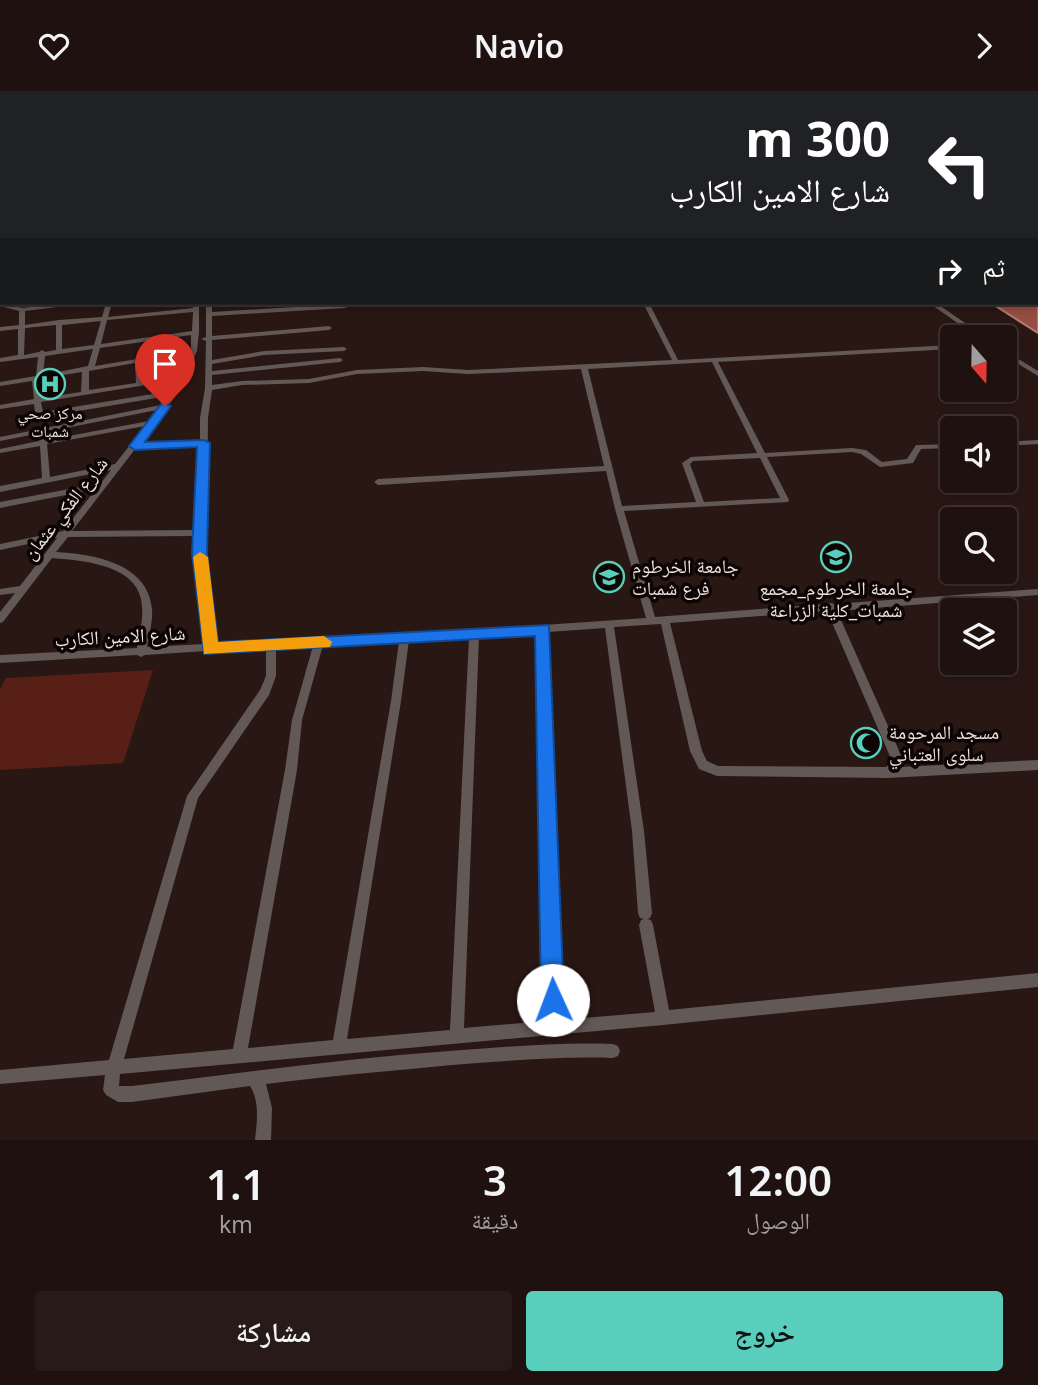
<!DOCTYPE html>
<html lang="ar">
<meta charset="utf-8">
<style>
:root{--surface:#1f110f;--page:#271a18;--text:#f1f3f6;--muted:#a19d9e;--line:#3c312f;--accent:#5acebd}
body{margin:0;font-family:"Noto Sans","Noto Naskh Arabic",sans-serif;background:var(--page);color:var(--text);direction:rtl;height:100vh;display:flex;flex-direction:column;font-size:26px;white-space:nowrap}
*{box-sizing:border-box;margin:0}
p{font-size:23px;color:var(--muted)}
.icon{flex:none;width:38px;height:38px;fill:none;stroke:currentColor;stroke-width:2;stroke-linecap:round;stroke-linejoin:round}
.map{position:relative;height:1049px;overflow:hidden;direction:ltr}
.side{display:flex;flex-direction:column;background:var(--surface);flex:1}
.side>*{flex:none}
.guide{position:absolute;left:0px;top:0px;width:1040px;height:214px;box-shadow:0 4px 10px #0003,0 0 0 2px var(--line);direction:rtl;background:#202124;color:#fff;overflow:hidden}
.needle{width:46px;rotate:160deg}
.fabs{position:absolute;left:940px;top:234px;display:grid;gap:14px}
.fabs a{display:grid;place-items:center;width:77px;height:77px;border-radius:7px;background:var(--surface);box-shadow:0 4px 10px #0003,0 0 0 2px var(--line);font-size:35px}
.pin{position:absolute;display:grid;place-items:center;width:60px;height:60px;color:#fff;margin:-72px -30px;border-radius:50% 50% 50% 0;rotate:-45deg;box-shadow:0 0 7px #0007}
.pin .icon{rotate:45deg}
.me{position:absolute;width:77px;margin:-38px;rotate:358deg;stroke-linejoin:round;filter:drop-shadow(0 0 5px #0008)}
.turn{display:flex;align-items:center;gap:24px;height:147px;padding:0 35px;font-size:32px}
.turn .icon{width:91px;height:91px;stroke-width:2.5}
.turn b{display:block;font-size:49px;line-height:60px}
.then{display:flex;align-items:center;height:66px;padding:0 35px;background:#0003;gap:14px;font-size:26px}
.eta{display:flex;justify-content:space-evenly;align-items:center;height:119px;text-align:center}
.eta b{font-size:42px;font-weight:600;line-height:49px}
.button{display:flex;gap:14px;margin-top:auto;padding:14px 35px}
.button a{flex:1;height:80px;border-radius:7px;background:var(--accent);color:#111;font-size:28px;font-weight:600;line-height:80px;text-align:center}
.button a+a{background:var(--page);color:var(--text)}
header{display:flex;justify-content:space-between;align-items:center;height:91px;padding:0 35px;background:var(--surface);font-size:32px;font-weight:600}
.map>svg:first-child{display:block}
.green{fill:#571f15}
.water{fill:#964e40;stroke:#b17a70;stroke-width:2}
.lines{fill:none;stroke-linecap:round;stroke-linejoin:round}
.minor{fill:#625856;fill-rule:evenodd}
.major{fill:#a8948f;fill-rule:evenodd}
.route{fill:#1a73e8;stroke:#114b97;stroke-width:2}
.slow{fill:#f59e0b}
.labels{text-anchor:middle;stroke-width:7;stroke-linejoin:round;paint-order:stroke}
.far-poi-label{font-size:16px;fill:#efe2df;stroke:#0c0504}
.street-label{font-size:19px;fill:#efe2df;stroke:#0c0504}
.poi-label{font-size:19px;fill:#efe2df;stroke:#0c0504;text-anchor:start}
</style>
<header><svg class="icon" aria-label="forward" viewBox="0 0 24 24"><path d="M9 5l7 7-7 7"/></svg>Navio<svg class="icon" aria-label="heart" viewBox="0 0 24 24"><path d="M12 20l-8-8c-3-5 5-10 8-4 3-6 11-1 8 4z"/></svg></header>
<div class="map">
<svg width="1038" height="1049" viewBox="0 0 1038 1049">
<rect width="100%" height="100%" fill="#291714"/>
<polygon class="green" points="153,579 123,672 0,679 0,599 6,587"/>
<polygon class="water" points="1038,36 1038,242 991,212 1038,212"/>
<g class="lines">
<g class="minor">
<polygon points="17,0 32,0 16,2"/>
<polygon points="39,0 43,0 42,2 38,2"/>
<rect x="69" y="0" width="4" height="2"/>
<polygon points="88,0 95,0 87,2"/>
<rect x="214" y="0" width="4" height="2"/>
<rect x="269" y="0" width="4" height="2"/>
<polygon points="326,0 330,0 331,2 327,2"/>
<polygon points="406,0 410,0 411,2 407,2"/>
<polygon points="431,0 435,0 436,2 432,2"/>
<polygon points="2,12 2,15 0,15 0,13"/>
<rect x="0" y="29" width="2" height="2"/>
<rect x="0" y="43" width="2" height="2"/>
<rect x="0" y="50" width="2" height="2"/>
<rect x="0" y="67" width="2" height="3"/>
<rect x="0" y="83" width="2" height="2"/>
<rect x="0" y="92" width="2" height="2"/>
<rect x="0" y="101" width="2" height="2"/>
<rect x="0" y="110" width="2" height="2"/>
<rect x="0" y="120" width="2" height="2"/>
<rect x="0" y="133" width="2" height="4"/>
<rect x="0" y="143" width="2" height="4"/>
<rect x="0" y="173" width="2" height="4"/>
<polygon points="2,188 2,192 0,193 0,189"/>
<rect x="0" y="201" width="2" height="4"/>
<path d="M 0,211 L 22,217 L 62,212 L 77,212 L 74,214 L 25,220 L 25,234 L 59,229 L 102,226 L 106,212 L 112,212 L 108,226 L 193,217 L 193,212 L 199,212 L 199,241 L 197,260 L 186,285 L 186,286 L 178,302 L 157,330 L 157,333 L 154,333 L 139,353 L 200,350 L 200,327 L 205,297 L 206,250 L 201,248 L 206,246 L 206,212 L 212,212 L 212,221 L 345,213 L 348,215 L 345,217 L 212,225 L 212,245 L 329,235 L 332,237 L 329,239 L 212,249 L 212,269 L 264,260 L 344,256 L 347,258 L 344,260 L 264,264 L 212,273 L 212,280 L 340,267 L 343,269 L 340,271 L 212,284 L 212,294 L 242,290 L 309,288 L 357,279 L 423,276 L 468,279 L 672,269 L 643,212 L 649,212 L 678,269 L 952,254 L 952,258 L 718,271 L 765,362 L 852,357 L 866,359 L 882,371 L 907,368 L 916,354 L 919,354 L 952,353 L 952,357 L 921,358 L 913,372 L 880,376 L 861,363 L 852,361 L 767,366 L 789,409 L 788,411 L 624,420 L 655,526 L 826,513 L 830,512 L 834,513 L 1038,498 L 1038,504 L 837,520 L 904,671 L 900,676 L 1038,669 L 1038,679 L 888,687 L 717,685 L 699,678 L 690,660 L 661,533 L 614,536 L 644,740 L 652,822 L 650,827 L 647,828 L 651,829 L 653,834 L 669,919 L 1038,882 L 1038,896 L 663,934 L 120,983 L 119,995 L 132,995 C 237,982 343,968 449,960 C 504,956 558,951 613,953 L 618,955 L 620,960 L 618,965 L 613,967 C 559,965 506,970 452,974 C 390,980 328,985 266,993 L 272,1017 L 271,1049 L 255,1049 C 257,1031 260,1011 250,995 L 132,1011 L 118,1011 L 106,1004 L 103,999 L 105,984 L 0,993 L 0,979 L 109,969 L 187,705 L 260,599 L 266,585 L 266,557 L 214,560 L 210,562 L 206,560 L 145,564 L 141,566 L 137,564 L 0,572 L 0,564 L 137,557 C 140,540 146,519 139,502 C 128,473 79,469 52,467 L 3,531 L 0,532 L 0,521 L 15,502 L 0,504 L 0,498 L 20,495 L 57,447 L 0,459 L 0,453 L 63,440 L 96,398 L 0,417 L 0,411 L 101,392 L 111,379 L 0,401 L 0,395 L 42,387 L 40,355 L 0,362 L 0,358 L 39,350 L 40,346 L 43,346 L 47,349 L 149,330 L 157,319 L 0,350 L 0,346 L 161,314 L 168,305 L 43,326 L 44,330 L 40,332 L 36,330 L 34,313 L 0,318 L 0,314 L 34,308 L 32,290 L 0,295 L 0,291 L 36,285 L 38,266 L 0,271 L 0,267 L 18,264 L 18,238 L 0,240 L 0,236 L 19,234 L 19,220 L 0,215 ZM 193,221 L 192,240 L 101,253 L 107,229 ZM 101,230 L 94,254 L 62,258 L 62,234 ZM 56,234 L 56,259 L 45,261 L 42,259 L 39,261 L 24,264 L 25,237 ZM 191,244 L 191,259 L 95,275 L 100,257 ZM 93,258 L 88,275 L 43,284 L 45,265 ZM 189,263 L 179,285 L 143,290 L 142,271 ZM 712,271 L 757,362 L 691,366 L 682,372 L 696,411 L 622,415 L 588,278 ZM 135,272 L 136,292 L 89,299 L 89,280 ZM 581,278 L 604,375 L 378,388 L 374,391 L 378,394 L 606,380 L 615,418 L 646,527 L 543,534 L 214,552 L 203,451 L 207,419 L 208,327 L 212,299 L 242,294 L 309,292 L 357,283 L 423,280 L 468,283 ZM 82,281 L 81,301 L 41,307 L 39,288 ZM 177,289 L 171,300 L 43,321 L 41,311 ZM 145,335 L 115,373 L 50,386 L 47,353 ZM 200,354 L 199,419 L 196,439 L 72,440 L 136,357 ZM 760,367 L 780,407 L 704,411 L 690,373 L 693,370 ZM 195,445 L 195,451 L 204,553 L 147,556 C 149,544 153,530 152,518 C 148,472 93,463 56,461 L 68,446 ZM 827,520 L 892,670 L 886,676 L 718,675 L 707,670 L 702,660 L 670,532 ZM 605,537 L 632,740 L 638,822 L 640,827 L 644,828 L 641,829 L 639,834 L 655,921 L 560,929 L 548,541 ZM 538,542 L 546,930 L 464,937 L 479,545 ZM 469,546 L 450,939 L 347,948 L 401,610 L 409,549 ZM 399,550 L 391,610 L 333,949 L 248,957 L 297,679 L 302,629 L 323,554 ZM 313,555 L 292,629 L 285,679 L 233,958 L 124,968 L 198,707 L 269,604 L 276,585 L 276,557 Z"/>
<polygon points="929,212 936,212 987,247 979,247"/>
<polygon points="1004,259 1038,280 1038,285 1004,264"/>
<polygon points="1038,349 1038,353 1004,355 1004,351"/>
</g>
<rect class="major" x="0" y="20" width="2" height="3"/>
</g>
<polygon class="route" points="165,312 171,315 145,351 204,349 210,352 207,462 218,551 549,534 564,909 561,917 553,921 545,917 541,909 535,545 204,563 192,462 197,356 135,359 129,355 161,313"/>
<polygon class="slow" points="200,461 208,466 218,551 324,545 332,551 330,556 204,563 193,466"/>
<defs>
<g id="hospital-ring" transform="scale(1.575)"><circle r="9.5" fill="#0c0504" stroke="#5acebd" stroke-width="1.5"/><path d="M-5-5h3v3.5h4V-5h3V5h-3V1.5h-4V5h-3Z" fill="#5acebd"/></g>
<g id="university-ring" transform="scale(1.575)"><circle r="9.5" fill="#0c0504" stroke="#5acebd" stroke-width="1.5"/><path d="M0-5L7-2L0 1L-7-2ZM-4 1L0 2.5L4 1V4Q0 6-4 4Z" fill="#5acebd"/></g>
<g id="mosque-ring" transform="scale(1.575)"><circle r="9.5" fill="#0c0504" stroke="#5acebd" stroke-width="1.5"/><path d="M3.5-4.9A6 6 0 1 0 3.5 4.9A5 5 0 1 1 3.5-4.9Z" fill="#5acebd"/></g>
</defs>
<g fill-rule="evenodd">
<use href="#hospital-ring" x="50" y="293"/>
<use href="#university-ring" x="836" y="466"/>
<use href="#university-ring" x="609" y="486"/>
<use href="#mosque-ring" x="866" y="652"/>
</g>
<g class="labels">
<g class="far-poi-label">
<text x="50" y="328">مركز صحي<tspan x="50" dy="18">شمبات</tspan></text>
</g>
<g class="street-label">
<text transform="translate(65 417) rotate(-52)" y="7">شارع الفكي عثمان</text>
<text transform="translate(120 545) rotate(-3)" y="7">شارع الامين الكارب</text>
</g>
<g class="poi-label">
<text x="632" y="482">جامعة الخرطوم<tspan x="632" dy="22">فرع شمبات</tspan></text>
<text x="836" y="504" text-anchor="middle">جامعة الخرطوم_مجمع<tspan x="836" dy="22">شمبات_كلية الزراعة</tspan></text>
<text x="889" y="648">مسجد المرحومة<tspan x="889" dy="22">سلوى العتباني</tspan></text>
</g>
</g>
</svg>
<div class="fabs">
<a><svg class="needle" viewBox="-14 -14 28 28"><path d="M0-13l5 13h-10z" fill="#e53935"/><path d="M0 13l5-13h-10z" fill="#a19d9e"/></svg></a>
<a><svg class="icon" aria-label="sound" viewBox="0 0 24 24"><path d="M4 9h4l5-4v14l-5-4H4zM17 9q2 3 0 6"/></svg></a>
<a><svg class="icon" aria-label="search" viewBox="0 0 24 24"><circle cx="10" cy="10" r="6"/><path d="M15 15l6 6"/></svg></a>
<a><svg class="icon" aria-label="layers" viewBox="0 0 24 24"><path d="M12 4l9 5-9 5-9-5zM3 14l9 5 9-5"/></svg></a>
</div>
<div class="pin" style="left:165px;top:315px;background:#d93025"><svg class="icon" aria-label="arrive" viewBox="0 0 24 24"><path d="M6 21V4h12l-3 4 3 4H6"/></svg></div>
<svg class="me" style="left:553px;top:909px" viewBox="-20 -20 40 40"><circle r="19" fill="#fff"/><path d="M0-13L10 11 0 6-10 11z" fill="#1a73e8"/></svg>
<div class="guide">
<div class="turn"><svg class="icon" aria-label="left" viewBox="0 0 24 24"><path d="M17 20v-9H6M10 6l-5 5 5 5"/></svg><div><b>300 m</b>شارع الامين الكارب</div></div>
<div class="then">ثم<svg class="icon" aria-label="right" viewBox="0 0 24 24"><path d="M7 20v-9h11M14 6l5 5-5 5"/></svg></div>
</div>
</div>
<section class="side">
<div class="eta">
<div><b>12:00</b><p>الوصول</p></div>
<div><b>3</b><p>دقيقة</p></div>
<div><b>1.1</b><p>km</p></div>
</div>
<div class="button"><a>خروج</a><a>مشاركة</a></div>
</section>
